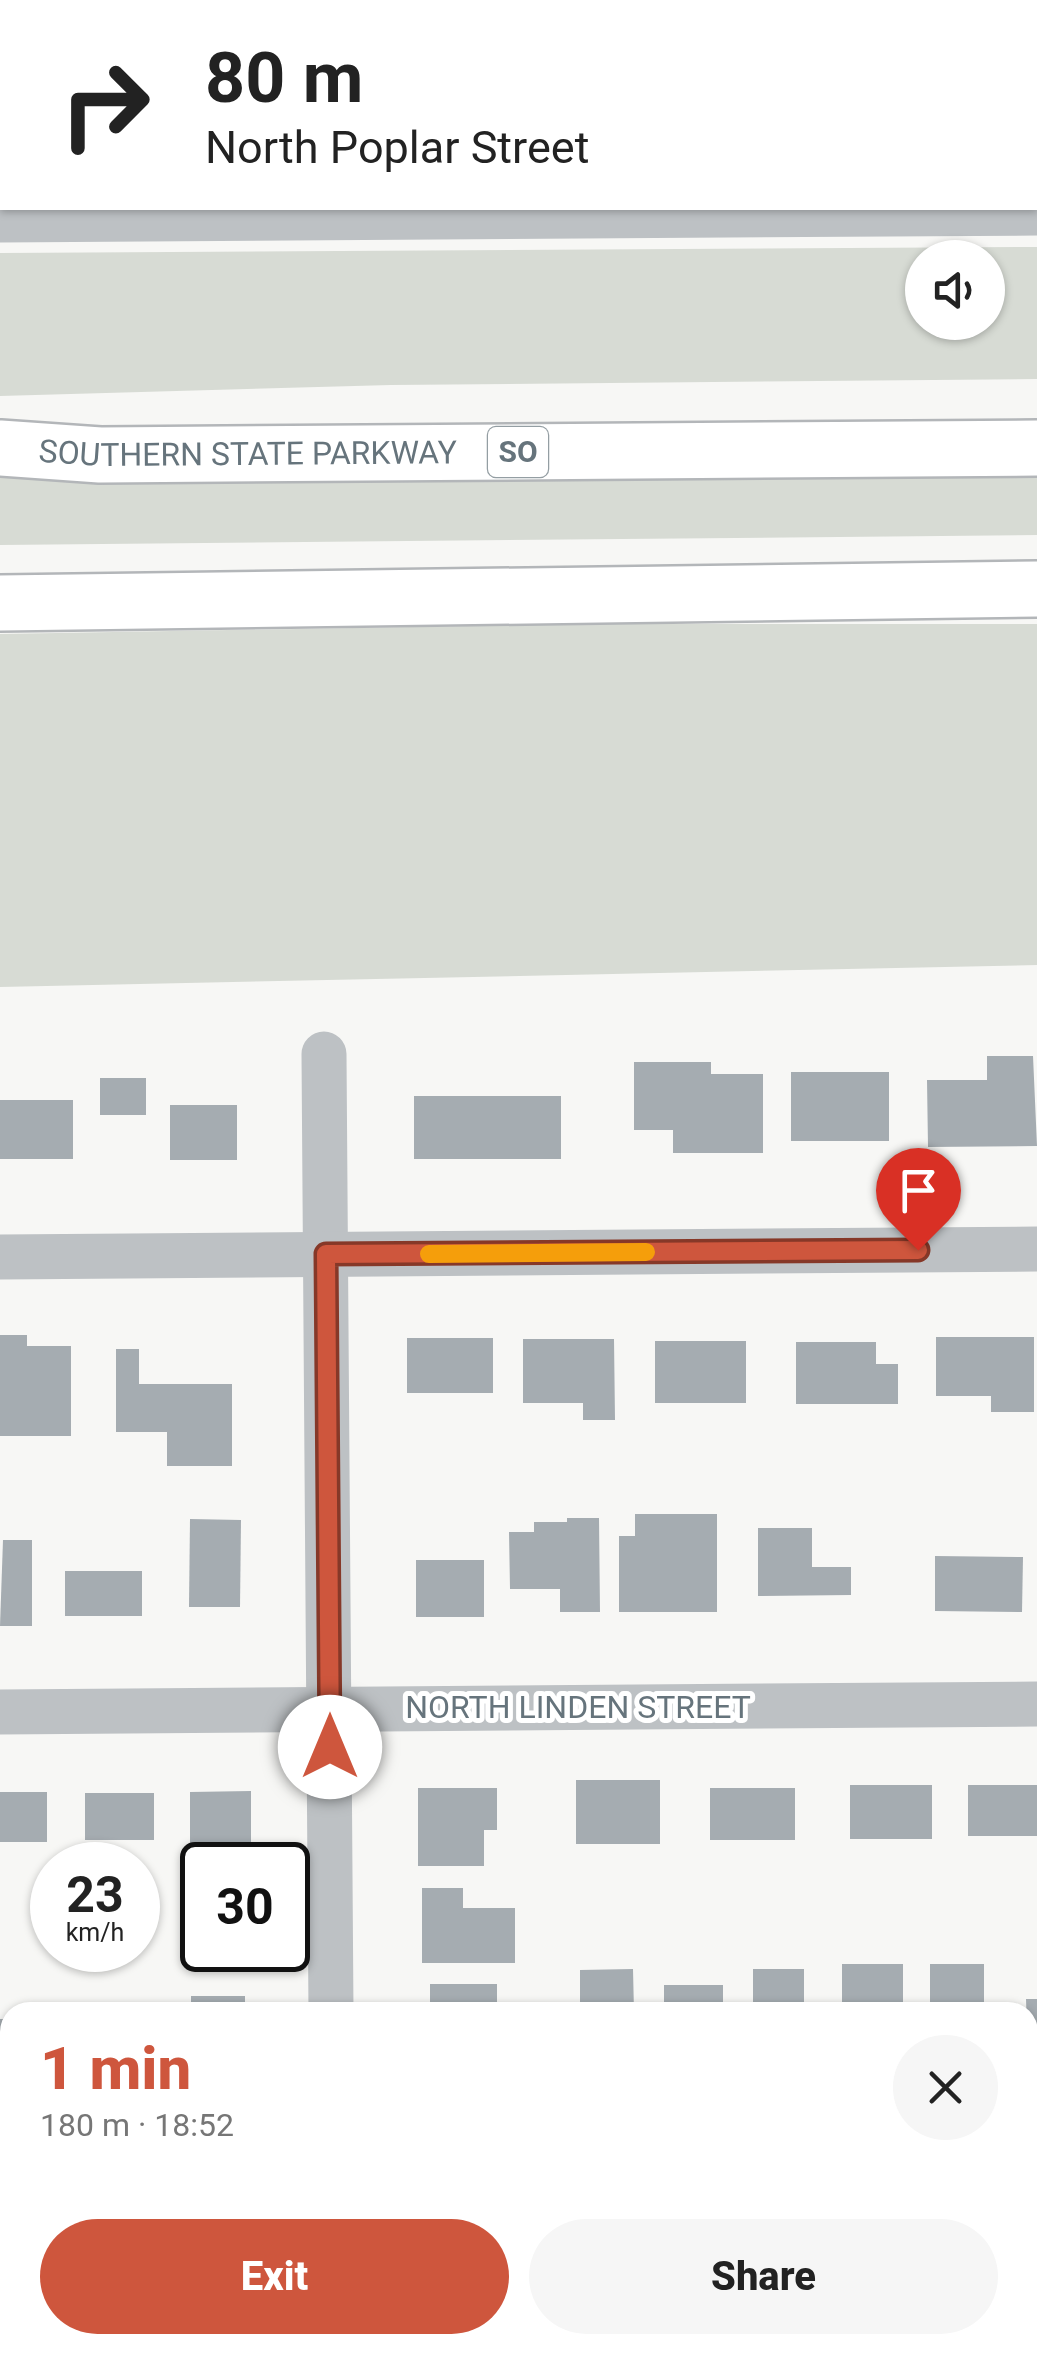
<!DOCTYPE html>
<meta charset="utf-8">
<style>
:root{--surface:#fff;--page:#f6f6f6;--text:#222;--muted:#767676;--accent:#ce563d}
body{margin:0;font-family:Roboto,sans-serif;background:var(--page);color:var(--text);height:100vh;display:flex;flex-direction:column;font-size:38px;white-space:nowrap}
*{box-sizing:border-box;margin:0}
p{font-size:32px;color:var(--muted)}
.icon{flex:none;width:55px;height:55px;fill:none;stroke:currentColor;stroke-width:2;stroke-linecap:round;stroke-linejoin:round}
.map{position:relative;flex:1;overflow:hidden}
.panel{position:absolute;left:0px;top:2002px;width:1038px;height:352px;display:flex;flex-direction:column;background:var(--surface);border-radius:30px 30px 0 0;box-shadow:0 2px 8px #0004}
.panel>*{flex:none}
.hud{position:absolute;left:0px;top:0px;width:1038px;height:210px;box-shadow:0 2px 8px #0004;background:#fff;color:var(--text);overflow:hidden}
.buttons{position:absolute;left:905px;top:240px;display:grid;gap:20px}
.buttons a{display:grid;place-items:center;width:100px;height:100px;border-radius:50%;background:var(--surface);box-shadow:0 2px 8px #0004;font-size:50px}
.speed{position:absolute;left:30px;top:1842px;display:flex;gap:20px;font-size:50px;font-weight:700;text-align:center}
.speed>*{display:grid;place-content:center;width:130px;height:130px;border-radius:50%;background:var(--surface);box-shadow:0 2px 8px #0004;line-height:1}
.speed small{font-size:25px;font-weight:400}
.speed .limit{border:5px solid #111;border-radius:15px;background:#fff;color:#111}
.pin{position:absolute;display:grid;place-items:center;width:85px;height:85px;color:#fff;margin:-102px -42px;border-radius:50% 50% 50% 0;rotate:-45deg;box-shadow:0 0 10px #0007}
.pin .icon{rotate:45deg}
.me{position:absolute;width:110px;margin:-55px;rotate:0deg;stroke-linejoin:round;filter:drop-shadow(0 0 8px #0008)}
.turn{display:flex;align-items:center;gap:35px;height:210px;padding:0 40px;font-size:45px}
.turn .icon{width:130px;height:130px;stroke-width:2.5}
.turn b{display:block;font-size:70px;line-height:85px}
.round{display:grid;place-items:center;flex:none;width:105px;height:105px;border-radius:52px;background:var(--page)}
.head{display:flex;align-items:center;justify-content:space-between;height:170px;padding:0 40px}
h1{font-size:60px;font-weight:800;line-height:75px;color:var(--accent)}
.button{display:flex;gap:20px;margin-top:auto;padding:20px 40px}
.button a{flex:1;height:115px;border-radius:60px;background:var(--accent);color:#fff;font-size:40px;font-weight:800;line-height:115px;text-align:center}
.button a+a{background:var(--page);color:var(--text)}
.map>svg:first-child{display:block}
.green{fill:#d7dbd4;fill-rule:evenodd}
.building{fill:#a5acb1}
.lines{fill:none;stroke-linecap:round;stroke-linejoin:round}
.motorway-casing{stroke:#b3b6b9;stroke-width:60}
.minor{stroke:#bdc1c4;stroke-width:45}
.motorway{stroke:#fff;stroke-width:55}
.route-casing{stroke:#863828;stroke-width:25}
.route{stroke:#ce563d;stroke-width:18}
.slow{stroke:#f59e0b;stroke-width:18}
.labels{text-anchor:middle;stroke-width:10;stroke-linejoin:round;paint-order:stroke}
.shield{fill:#fff;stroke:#949ea3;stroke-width:2.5}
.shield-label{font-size:30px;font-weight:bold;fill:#66747c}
.street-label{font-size:32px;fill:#66747c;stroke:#fff}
</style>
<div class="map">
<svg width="1037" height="2353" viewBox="0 0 1037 2353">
<rect width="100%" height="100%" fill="#f7f7f5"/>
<g class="green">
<path d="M 1037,247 L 1037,379 L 391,385 L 0,396 L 0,253 ZM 922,258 L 988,258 L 988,322 L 922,322 Z"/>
<polygon points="1037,470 1037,535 0,545 0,475"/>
<polygon points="584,624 1037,624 1037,965 0,987 0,634"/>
</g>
<g class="building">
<polygon points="987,1056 1033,1056 1037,1146 928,1147 927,1080 987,1080"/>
<polygon points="634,1062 711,1062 711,1074 763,1074 763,1153 673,1153 673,1130 634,1130"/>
<rect x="791" y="1072" width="98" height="69"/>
<rect x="100" y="1078" width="46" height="37"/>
<rect x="414" y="1096" width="147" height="63"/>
<rect x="0" y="1100" width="73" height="59"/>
<rect x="170" y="1105" width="67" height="55"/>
<polygon points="0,1335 27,1335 27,1346 71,1346 71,1436 0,1436"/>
<polygon points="936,1337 1034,1337 1034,1412 991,1412 991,1396 936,1396"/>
<rect x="407" y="1338" width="86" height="55"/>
<polygon points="523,1339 614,1339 615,1420 583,1420 583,1403 523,1403"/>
<rect x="655" y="1341" width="91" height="62"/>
<polygon points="796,1342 876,1342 876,1364 898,1364 898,1404 796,1404"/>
<polygon points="116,1349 139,1349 139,1384 232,1384 232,1466 167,1466 167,1432 116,1432"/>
<polygon points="635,1514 717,1514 717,1612 619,1612 619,1536 635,1536"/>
<polygon points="567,1518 599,1518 600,1612 560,1612 560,1589 510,1589 509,1532 534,1532 534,1522 567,1522"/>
<polygon points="190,1519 241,1520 240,1607 189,1607"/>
<polygon points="758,1528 812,1528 812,1567 851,1567 851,1595 758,1596"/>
<polygon points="3,1540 32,1540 32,1626 0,1626"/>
<polygon points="935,1556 1023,1557 1022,1612 935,1611"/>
<rect x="416" y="1560" width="68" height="57"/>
<rect x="65" y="1571" width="77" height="45"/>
<rect x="576" y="1780" width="84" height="64"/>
<rect x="850" y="1785" width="82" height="54"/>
<rect x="968" y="1785" width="69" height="51"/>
<polygon points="418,1788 497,1788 497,1830 484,1830 484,1866 418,1866"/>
<rect x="710" y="1788" width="85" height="52"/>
<polygon points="251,1791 251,1865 202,1865 202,1871 190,1871 190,1792"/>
<rect x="0" y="1792" width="47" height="50"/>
<rect x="85" y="1793" width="69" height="47"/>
<polygon points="422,1888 463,1888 463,1908 515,1908 515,1963 422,1963"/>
<rect x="842" y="1964" width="61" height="48"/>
<rect x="930" y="1964" width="54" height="48"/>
<polygon points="633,1969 634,2012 541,2012 541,2006 580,2006 580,1970"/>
<rect x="753" y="1969" width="51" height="43"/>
<rect x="430" y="1984" width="67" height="28"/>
<rect x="664" y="1985" width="59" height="27"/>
<rect x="191" y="1996" width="54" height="16"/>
<polygon points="1026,1999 1037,1999 1037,2058 1028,2058"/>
<rect x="0" y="2019" width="10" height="49"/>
<rect x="1028" y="2238" width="9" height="51"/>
<rect x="0" y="2247" width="10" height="57"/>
</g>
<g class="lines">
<g class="motorway-casing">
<g id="motorway">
<path id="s1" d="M 0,448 L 100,455 L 1037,448"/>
<polyline points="0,603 1037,589"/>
</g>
</g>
<g class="minor">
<polyline points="0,220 1037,213"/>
<polyline points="324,1054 331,2012"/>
<polyline points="0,1257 1037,1249"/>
<polyline points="0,1712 1037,1704"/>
<polyline points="1028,2159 1037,2159"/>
<polyline points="0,2166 10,2166"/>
<polyline points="334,2345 334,2353"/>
</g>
<use href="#motorway" class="motorway"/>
</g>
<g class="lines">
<g class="route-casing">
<polyline id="route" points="330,1747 326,1254 918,1250"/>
</g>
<use href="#route" class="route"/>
<polyline class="slow" points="429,1254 646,1252"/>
</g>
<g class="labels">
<rect class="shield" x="488" y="427" width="60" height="50" rx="8"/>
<g class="shield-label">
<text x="518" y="462">SO</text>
</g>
<g class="street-label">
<text dy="11" stroke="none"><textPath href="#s1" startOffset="248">SOUTHERN STATE PARKWAY</textPath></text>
<text x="578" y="1718">NORTH LINDEN STREET</text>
</g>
</g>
</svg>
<div class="buttons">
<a><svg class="icon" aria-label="sound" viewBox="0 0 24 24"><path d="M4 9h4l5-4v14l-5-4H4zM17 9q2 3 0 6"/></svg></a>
</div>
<div class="speed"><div>23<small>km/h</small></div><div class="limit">30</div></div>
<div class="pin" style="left:918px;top:1250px;background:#d93025"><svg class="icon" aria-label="arrive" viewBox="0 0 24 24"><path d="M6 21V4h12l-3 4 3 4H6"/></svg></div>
<svg class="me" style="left:330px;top:1747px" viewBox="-20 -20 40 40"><circle r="19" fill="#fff"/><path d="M0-13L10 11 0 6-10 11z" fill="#ce563d"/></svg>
<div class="hud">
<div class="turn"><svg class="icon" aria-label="right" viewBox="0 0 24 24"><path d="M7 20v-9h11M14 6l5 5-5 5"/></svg><div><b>80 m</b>North Poplar Street</div></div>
</div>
<section class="panel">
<div class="head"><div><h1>1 min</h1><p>180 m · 18:52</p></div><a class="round"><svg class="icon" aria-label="close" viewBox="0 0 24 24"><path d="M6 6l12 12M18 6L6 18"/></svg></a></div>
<div class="button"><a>Exit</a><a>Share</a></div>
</section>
</div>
